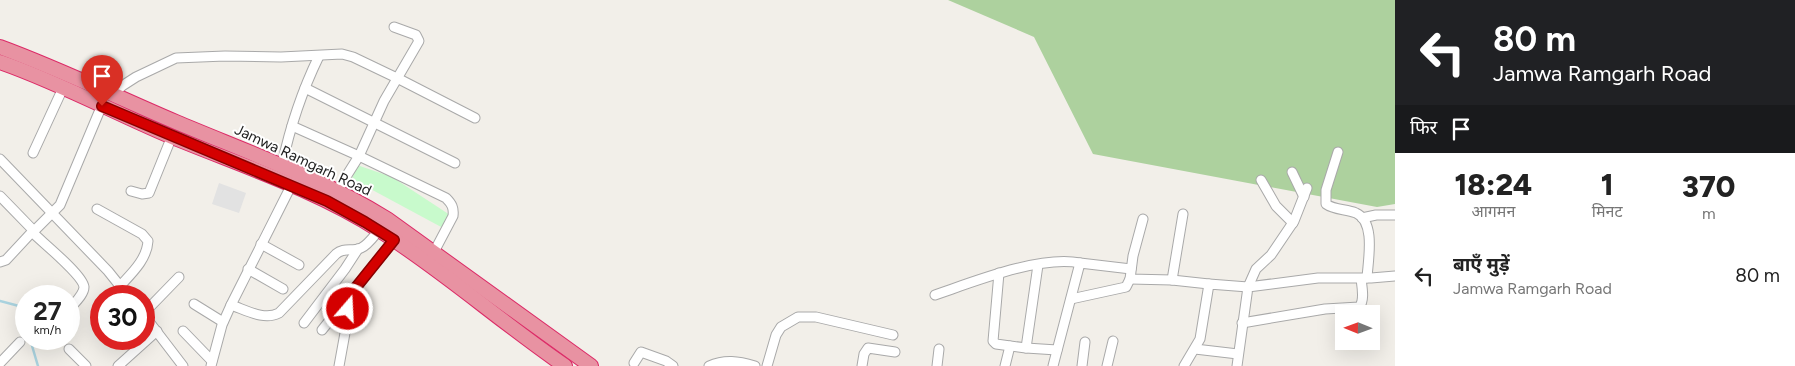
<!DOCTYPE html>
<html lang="hi">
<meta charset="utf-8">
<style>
:root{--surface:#fff;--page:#f6f6f6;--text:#222;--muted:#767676}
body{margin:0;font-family:Figtree,"Noto Sans Devanagari",sans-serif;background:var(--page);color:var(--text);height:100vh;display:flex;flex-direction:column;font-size:19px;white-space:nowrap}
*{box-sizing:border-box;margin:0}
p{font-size:16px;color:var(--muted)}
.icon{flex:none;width:28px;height:28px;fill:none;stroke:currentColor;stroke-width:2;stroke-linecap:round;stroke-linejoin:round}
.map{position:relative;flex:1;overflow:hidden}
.side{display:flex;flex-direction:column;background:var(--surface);width:400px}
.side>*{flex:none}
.top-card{background:#202124;color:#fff;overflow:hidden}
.needle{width:32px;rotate:271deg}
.tools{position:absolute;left:1335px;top:305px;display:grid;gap:10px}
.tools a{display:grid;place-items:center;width:45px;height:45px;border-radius:0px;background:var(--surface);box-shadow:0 5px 20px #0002;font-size:25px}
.speed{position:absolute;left:15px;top:285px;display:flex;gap:10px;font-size:25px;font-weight:700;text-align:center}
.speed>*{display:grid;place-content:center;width:65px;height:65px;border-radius:50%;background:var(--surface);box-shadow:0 5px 20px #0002;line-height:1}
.speed small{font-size:12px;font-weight:400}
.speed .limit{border:8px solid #d22;background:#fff;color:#111}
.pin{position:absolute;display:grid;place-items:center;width:42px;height:42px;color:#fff;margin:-51px -21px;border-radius:50% 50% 50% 0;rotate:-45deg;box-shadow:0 0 5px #0007}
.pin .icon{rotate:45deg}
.me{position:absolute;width:55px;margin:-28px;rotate:19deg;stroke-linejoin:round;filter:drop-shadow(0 0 4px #0008)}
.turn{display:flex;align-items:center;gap:18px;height:105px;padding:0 15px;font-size:22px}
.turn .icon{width:65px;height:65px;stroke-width:2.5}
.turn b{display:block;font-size:35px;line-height:42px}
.then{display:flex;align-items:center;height:48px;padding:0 15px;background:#0003;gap:10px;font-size:19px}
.eta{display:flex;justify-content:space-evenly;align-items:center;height:85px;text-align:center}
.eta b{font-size:30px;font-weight:800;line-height:35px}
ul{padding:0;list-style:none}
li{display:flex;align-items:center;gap:15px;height:75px;padding:0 15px}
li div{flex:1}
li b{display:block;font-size:19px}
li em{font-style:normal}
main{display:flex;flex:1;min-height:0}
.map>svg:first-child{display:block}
.forest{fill:#add19e}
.park{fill:#c8facc}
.parking{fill:#e2e2e2}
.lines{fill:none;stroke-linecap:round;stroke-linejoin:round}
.stream{stroke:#aad3df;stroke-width:2.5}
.minor-casing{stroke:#a9a9a9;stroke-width:11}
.highway-casing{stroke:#dc2a67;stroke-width:16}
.minor{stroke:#fff;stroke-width:9}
.highway{stroke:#e892a2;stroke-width:14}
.route-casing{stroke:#8a0000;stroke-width:12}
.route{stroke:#d40000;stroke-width:9}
.labels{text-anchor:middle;stroke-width:4;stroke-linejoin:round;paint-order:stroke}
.street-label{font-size:15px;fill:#222;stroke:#fff}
</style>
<main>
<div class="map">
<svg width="1395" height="366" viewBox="0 0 1395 366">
<rect width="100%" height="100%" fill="#f2efe9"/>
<polygon class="forest" points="948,0 1395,0 1395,204 1377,207 1093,154 1034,37"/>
<polygon class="park" points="357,165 392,177 450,215 443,228 352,179"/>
<polygon class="parking" points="219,183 246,193 239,213 212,204"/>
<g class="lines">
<g class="stream">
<polyline points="0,301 19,306 26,325"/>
<polyline points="30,339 38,366"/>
</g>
<g class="minor-casing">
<g id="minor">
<polyline points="305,88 455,163"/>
<polyline points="113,95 122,86 136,77 176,58 225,56 281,57 342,54 353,57 399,79 475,118"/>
<path d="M 292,126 L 359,156 L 446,198 C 452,204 454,208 453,216 L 434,252"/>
<path d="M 1338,152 L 1326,190 L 1326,204 C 1334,210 1346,209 1356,213 C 1376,222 1368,260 1367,278"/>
<polyline points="33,153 63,88"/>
<polyline points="0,159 108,271 128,296"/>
<path d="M 282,165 C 290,127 302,91 319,56"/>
<polyline points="1292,172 1304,197"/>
<polyline points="1261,180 1276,206 1293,223"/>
<path d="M 293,182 L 231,305 C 246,310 264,321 279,313 L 336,254 C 344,247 352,252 361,248 C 368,245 374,236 379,230"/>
<polyline points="131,191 142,194 149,193 172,136"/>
<polyline points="337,191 359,156 384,101 419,41 416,35 394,27"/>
<polyline points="0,196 34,231 32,232"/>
<path d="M 97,209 L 142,234 L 148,241 C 147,259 132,273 120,286"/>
<polyline points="1362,218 1376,215 1395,215"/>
<polyline points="1143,219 1133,256 1130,279 1172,280 1209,284"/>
<polyline points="34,231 60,205 102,105"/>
<polyline points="261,244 299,265"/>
<path d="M 0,262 L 6,260 L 32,232 C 42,242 83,275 84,287 C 84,295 73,304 69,310"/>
<polyline points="248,269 283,289"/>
<polyline points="999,273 993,341 996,344 1026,348 1038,265"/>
<polyline points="1172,280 1183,214"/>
<path d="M 935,295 C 973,282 1040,255 1080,263"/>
<polyline points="1071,299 1126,287 1130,279"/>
<polyline points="194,304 223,322"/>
<polyline points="144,313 179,277"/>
<polyline points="144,315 183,366"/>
<polyline points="304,323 345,269 358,249"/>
<path d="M 1242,323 L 1325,309 L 1359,307 C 1365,301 1362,287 1361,279"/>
<polyline points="322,330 394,240"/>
<polyline points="183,331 212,361"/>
<polyline points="1026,348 1057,350"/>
<polyline points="69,349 86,366"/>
<polyline points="1195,349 1238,354"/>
<polyline points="0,363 20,342"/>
<polyline points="634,363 641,352 666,361 673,366"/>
<polyline points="118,366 157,331"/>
<polyline points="211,366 222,325 231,305"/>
<polyline points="339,366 347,322 349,296"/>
<path d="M 709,366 C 725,359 738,361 755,366"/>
<polyline points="767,366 776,335 781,327 798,317 816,317 893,335"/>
<polyline points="862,366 864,354 868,348 895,352"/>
<polyline points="937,366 939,349"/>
<polyline points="1005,366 1010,346"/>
<polyline points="1053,366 1080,263 1131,269"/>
<polyline points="1082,366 1085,342"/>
<polyline points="1107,366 1113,341"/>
<polyline points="1184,366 1200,339 1209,284 1248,287 1256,269 1271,255 1294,221 1307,188"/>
<polyline points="1237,366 1248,287 1318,278 1371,278 1395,276"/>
</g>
</g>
<g class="highway-casing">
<g id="highway">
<path d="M 0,47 C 60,69 117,97 176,122 C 247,152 321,178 387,219 L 591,366"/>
<path d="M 0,62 C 58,82 113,112 170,136 C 240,165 315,189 379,230 C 444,271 502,323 565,366"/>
</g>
</g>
<use href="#minor" class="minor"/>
<use href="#highway" class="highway"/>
</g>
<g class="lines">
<g class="route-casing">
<polyline id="route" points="102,106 327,201 365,222 394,240 349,296 348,309"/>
</g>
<use href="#route" class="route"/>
</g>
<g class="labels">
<g class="street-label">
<text transform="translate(303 160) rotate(25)" y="5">Jamwa Ramgarh Road</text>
</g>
</g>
</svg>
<div class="tools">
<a><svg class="needle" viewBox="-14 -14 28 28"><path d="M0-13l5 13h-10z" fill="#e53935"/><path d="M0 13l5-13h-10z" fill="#767676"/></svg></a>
</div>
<div class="speed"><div>27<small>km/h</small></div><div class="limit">30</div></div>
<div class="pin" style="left:102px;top:106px;background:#d93025"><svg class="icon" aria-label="arrive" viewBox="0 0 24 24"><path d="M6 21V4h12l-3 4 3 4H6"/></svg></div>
<svg class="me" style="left:348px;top:309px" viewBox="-20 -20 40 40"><circle r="17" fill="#d40000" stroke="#fff" stroke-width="3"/><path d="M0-11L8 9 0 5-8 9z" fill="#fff"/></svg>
</div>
<section class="side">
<div class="top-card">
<div class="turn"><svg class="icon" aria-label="left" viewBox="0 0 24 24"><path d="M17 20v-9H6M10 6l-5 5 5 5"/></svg><div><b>80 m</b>Jamwa Ramgarh Road</div></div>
<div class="then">फिर<svg class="icon" aria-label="arrive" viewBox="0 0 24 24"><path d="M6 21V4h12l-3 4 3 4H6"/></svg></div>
</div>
<div class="eta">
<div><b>18:24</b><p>आगमन</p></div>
<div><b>1</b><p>मिनट</p></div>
<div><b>370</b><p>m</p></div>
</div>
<ul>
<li><svg class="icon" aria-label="left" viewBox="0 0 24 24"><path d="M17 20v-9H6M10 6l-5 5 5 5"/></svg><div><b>बाएँ मुड़ें</b><p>Jamwa Ramgarh Road</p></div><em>80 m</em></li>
</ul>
</section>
</main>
